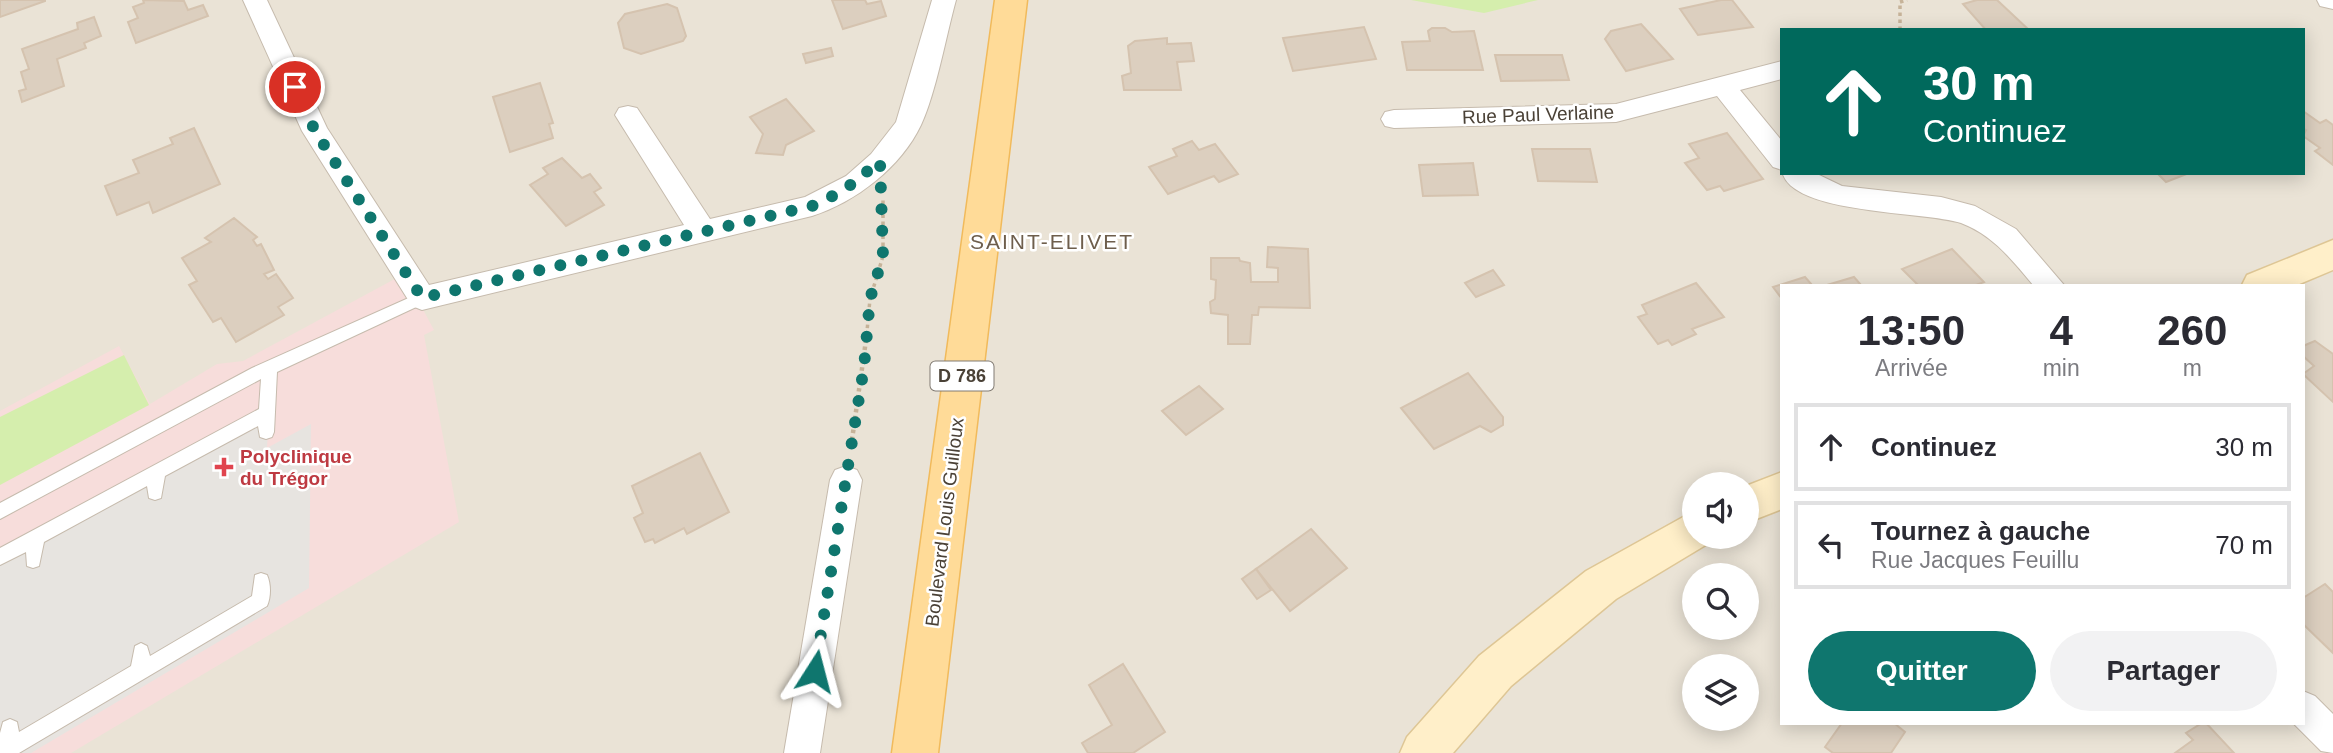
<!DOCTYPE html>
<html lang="fr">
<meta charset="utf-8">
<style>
:root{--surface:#fff;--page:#f2f2f3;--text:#2b2b33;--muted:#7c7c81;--line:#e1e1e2;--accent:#0f766e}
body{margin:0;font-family:Arial,sans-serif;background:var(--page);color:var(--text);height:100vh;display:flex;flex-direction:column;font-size:26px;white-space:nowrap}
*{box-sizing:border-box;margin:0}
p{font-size:23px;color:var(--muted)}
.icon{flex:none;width:38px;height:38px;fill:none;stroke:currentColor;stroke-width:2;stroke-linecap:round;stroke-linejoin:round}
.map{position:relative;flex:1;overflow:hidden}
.panel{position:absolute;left:1780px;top:284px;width:525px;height:441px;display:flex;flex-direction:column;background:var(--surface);border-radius:0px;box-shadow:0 4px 18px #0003}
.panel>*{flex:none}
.hud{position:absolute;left:1780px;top:28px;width:525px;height:147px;border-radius:0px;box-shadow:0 4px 18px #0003;background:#00695c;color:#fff;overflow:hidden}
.controls{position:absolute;left:1682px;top:472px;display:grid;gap:14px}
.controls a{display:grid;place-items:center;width:77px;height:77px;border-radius:50%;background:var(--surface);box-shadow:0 4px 18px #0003;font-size:35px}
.pin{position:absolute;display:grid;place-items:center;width:60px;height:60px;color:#fff;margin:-30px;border:4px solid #fff;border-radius:50%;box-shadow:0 2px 7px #0007}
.me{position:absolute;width:77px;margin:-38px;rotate:9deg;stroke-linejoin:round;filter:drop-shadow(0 0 5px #0008)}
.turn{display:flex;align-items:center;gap:24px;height:147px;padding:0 28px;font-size:32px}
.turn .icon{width:91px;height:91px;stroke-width:2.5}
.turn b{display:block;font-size:49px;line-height:60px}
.eta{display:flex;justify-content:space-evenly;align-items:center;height:119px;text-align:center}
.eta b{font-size:42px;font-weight:600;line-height:49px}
.action{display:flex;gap:14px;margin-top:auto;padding:14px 28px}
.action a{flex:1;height:80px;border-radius:42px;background:var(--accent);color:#fff;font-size:28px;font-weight:600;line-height:80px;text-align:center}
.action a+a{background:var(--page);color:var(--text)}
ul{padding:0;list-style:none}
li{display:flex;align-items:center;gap:21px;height:88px;margin:0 14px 10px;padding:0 14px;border:4px solid var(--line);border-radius:0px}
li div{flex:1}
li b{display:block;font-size:26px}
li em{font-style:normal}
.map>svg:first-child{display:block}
.residential{fill:#eae3d6;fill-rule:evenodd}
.medical{fill:#f7dddb}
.green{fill:#d5eead}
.parking{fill:#e7e4e0}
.building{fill:#dccfbf;stroke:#d5c3af;stroke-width:2}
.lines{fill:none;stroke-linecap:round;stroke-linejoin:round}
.lane-casing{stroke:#c6bbad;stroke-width:2}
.street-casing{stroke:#c6bbad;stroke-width:2}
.secondary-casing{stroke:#dec695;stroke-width:3}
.primary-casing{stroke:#f1ba5b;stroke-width:3}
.path-far1{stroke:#c6b399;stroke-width:3.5;stroke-dasharray:3.5 3.5;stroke-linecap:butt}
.path{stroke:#c6b399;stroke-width:4.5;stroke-dasharray:3.5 3.5;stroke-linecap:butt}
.lane{fill:#fff;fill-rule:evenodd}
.street{fill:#fff;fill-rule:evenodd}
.secondary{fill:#ffefc9;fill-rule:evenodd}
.primary{fill:#ffdb98;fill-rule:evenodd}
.route{stroke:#0f766e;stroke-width:12;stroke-dasharray:0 21.6}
.health-dot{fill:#e0444e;stroke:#fff;stroke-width:2.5}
.labels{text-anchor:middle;stroke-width:5;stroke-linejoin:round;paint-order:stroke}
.shield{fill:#fff;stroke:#807a72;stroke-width:2}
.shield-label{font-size:18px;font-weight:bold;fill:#4a4136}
.street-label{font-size:19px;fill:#4a4136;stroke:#fff}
.health-label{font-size:19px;font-weight:bold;fill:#be3a42;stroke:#fff;text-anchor:start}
.neighbourhood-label{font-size:21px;letter-spacing:2px;fill:#6e5e4c;stroke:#fff}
</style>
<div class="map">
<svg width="2333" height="753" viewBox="0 0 2333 753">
<rect width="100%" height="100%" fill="#f6f1e8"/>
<path class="residential" d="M 0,0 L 2333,0 L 2333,753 L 0,753 ZM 1782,30 L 2303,30 L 2303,173 L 1782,173 ZM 1782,285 L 2303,285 L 2303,723 L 1782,723 ZM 1694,485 L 1746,485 L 1746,537 L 1694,537 ZM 1694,576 L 1746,576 L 1746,628 L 1694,628 ZM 1694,667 L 1746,667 L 1746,719 L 1694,719 Z"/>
<polygon class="medical" points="404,274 434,330 424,335 459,522 71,753 0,753 0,411 119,346 150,404 217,364 243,361"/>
<g class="green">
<polygon points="1411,0 1538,0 1484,13"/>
<polygon points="124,355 149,405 0,485 0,417"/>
</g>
<polygon class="parking" points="269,407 267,448 311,424 309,588 31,753 0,753 0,552"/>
<g class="building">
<polygon points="0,0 45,0 45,1 0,17"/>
<polygon points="143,0 184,1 188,10 203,5 208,16 136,43 128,22 138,18 133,7 144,3"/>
<polygon points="832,0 865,0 867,4 881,1 886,16 843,29"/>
<polygon points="1721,0 1732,0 1753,27 1698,35 1680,9"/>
<polygon points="1977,0 1997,0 2029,30 1986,30 1963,4"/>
<polygon points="667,4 677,8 686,36 683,41 641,54 624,48 618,23 625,14"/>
<polygon points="94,17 101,36 84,43 86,48 57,59 64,86 22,102 19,91 26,89 21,72 29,69 22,49 78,29 77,23"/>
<polygon points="1641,24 1673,59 1626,71 1605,39 1611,31"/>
<polygon points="1364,27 1376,59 1293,71 1283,38"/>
<polygon points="1432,28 1445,28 1452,32 1474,31 1483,70 1407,70 1402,42 1430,41 1428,31"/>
<polygon points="1167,38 1167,44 1191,43 1194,61 1177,62 1181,90 1124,90 1122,76 1131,73 1128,46 1135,41"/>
<polygon points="831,48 833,56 806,63 803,54"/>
<polygon points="1495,55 1562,55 1569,80 1501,81"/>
<polygon points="540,83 553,123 549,124 553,138 510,152 493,97"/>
<polygon points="786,99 814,131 786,145 783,155 756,153 763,134 750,117"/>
<polygon points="2303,111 2320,123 2326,120 2333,125 2333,165 2315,151 2320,148 2303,136 2306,130 2303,128"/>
<polygon points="194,128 220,184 153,213 149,202 117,215 105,186 139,173 133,160 173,144 170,138"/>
<polygon points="1727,133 1763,179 1724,191 1720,186 1707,190 1685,163 1699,158 1689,144"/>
<polygon points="1192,141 1199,150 1215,144 1238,174 1219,182 1214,176 1168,194 1149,167 1177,156 1173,149"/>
<polygon points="1532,149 1590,149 1597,182 1538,181"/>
<polygon points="562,158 582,178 590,174 601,188 594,192 604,205 566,226 530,185 548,174 543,168"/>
<polygon points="1473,163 1478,195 1423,196 1419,165"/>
<polygon points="2157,173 2189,173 2166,182"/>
<polygon points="234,218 257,237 253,240 257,246 261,244 274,270 264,274 268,279 276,274 293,298 278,307 284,315 236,342 221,318 213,322 189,285 197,281 182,258 211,242 205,238"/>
<polygon points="1268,247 1308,249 1310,308 1259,307 1258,315 1252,315 1250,344 1228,344 1228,315 1211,313 1210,302 1215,299 1216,280 1211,279 1211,258 1239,258 1240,261 1250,263 1251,282 1278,282 1278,268 1267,267"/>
<polygon points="1952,249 1984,282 1976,285 1918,285 1902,269"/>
<polygon points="1493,270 1504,285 1476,297 1465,283"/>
<polygon points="1805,277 1812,285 1782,285 1782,299 1773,287"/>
<polygon points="1854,277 1861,285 1827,285"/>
<polygon points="1696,283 1724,317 1692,329 1696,334 1672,345 1668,340 1658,344 1638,317 1647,314 1642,305"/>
<polygon points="2315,341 2333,354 2333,402 2303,374 2314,366 2303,356 2303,346"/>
<polygon points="1468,373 1503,417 1503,425 1491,432 1480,426 1434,449 1401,408"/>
<polygon points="1199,386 1223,409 1186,435 1162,411"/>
<polygon points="700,453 729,512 687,534 684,528 655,543 653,539 645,542 634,518 643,513 632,486"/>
<polygon points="1311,529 1347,568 1290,611 1256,569"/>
<polygon points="1256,569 1271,590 1257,599 1242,579"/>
<polygon points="2325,584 2333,592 2333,653 2303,624 2303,598"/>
<polygon points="1123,664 1165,732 1133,753 1088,753 1082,743 1112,725 1089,685"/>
<polygon points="1842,723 1894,723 1905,732 1891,753 1833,753 1825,747"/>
<polygon points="2202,723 2206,723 2234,753 2175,753 2193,740 2186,733"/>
</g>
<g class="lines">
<g class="lane-casing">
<g id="lane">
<polygon points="422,292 430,298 427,302 277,372 274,432 272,437 266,439 260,437 258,426 165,476 161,498 155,500 149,498 147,486 44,542 39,566 33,568 27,566 26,552 0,565 0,548 259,409 261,379 0,519 0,503 252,368"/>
<path d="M 261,573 L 267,575 C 271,584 271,597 267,606 L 19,753 L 0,753 L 0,733 L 3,722 L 10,719 L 17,722 L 19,732 L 131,666 L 135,646 L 141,643 L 147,646 L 150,656 L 252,596 L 255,575 Z"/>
</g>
</g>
<g class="street-casing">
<g id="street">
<path d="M 243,0 L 267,0 L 327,128 L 429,285 L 684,225 L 615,115 L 619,108 L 628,106 L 637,108 L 710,219 L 805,197 L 846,176 L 871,154 L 896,122 L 932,0 L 956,0 C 946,36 936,93 921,125 C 901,167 856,202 812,216 L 422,310 L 412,306 L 302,131 Z"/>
<polygon points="2317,0 2333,0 2333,9 2320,6"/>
<polygon points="1782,61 1782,79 1740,90 1782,141 1782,170 1773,167 1717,96 1616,122 1394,128 1385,126 1381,119 1385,112 1394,110 1616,104"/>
<path d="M 1782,171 L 1815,173 L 1842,186 L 1941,197 L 1975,206 L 2016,229 L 2064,285 L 2033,285 C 2012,260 1993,235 1961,223 C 1926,211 1790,215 1782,171 Z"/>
<polygon points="846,466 857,470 862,480 820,753 784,753 830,480 835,470"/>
<polygon points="2303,691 2315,696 2333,714 2333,753 2321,751 2293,723 2303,723"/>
</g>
</g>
<g class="secondary-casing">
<g id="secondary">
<polygon points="2333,240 2333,270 2297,285 2242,285 2247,275"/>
<polygon points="1782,472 1782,509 1746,523 1746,486"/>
<polygon points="1694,511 1694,537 1711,537 1709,543 1616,599 1511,686 1453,753 1400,753 1407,737 1479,656 1586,571"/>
</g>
</g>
<g class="primary-casing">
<polygon id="primary" points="995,0 1027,0 938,753 892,753"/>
</g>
<g class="path-far1">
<polyline points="1900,30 1900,2 1907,0"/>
<polyline points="866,342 870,299 883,256 883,200"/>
</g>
<polyline class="path" points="851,447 866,340"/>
<use href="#lane" class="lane"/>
<use href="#street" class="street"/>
<use href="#secondary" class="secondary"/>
<use href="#primary" class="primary"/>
</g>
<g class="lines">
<polyline class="route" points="295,87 315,131 422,298 812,206 843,191 880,161 883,256 870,299 864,367 815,671"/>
</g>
<path class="health-dot" d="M220.5 456.5h7v7h7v7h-7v7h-7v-7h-7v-7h7z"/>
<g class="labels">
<rect class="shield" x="930.5" y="361.5" width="63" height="29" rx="5"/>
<g class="shield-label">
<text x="962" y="382">D 786</text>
</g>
<g class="street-label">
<text transform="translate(1538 114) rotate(-2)" y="7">Rue Paul Verlaine</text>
<text transform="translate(944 522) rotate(-83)" y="7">Boulevard Louis Guilloux</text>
</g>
<g class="health-label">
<text x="240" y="463">Polyclinique<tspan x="240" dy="22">du Trégor</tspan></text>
</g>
<g class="neighbourhood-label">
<text x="1052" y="249">SAINT-ELIVET</text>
</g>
</g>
</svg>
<div class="controls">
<a><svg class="icon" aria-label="sound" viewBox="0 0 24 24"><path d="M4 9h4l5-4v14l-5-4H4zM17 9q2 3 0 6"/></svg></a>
<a><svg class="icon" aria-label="search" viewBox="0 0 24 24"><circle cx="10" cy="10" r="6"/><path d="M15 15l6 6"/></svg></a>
<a><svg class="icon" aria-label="layers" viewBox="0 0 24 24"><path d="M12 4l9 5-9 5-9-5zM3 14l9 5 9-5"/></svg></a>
</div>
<div class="pin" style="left:295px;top:87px;background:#d93025"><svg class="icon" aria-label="arrive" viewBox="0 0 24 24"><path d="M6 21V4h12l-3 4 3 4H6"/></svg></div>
<svg class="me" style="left:815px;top:671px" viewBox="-20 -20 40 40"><path d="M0-17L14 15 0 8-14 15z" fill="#0f766e" stroke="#fff" stroke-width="4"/></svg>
<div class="hud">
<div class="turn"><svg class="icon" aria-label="ahead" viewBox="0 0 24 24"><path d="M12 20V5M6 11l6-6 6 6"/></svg><div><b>30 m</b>Continuez</div></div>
</div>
<section class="panel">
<div class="eta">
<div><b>13:50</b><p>Arrivée</p></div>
<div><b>4</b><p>min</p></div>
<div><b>260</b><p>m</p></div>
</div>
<ul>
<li><svg class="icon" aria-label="ahead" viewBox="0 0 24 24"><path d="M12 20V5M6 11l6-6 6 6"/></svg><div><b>Continuez</b></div><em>30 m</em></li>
<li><svg class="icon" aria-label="left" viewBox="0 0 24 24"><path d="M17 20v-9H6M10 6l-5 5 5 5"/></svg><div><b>Tournez à gauche</b><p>Rue Jacques Feuillu</p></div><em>70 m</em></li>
</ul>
<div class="action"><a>Quitter</a><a>Partager</a></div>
</section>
</div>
